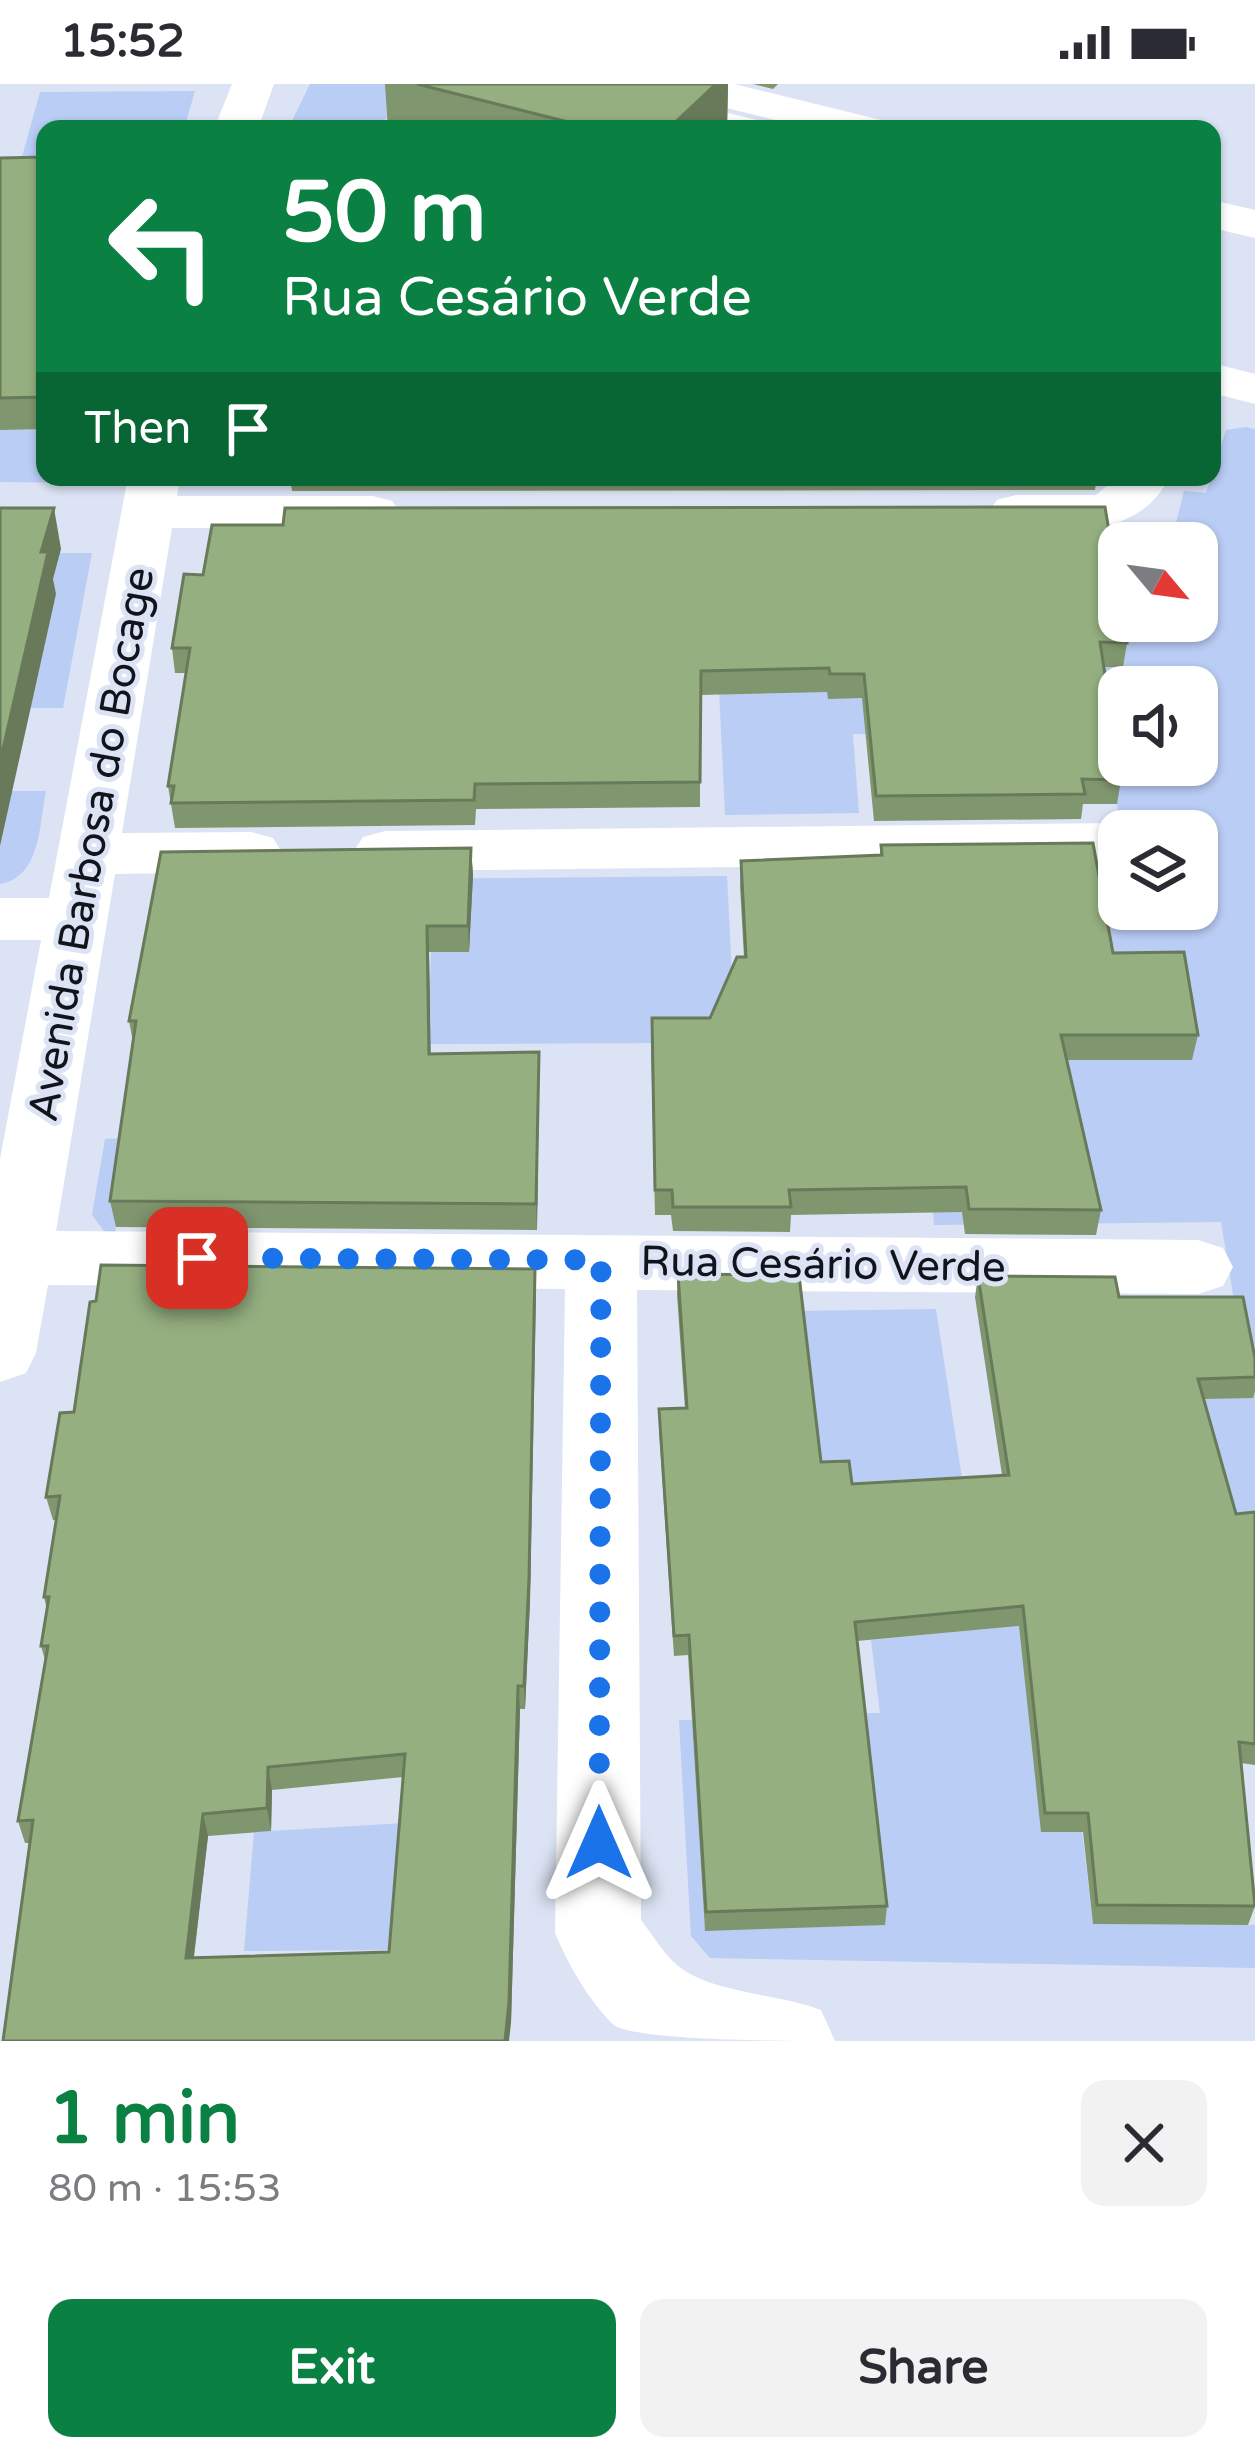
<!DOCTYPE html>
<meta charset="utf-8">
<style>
:root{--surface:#fff;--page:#f2f2f3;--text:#2b2b33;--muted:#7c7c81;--accent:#0b8043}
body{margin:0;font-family:"Varela Round",sans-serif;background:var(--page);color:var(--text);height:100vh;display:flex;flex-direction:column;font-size:45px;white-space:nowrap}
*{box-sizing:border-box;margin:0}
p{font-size:39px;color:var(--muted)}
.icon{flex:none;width:66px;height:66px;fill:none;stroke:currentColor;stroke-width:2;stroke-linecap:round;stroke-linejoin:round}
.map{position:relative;height:1957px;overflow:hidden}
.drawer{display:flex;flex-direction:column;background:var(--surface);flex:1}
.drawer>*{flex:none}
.hud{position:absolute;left:36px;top:36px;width:1185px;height:366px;border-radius:24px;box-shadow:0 3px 9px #0004;background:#0b8043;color:#fff;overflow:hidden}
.needle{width:78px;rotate:119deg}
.tools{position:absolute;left:1098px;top:438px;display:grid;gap:24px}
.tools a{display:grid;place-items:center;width:120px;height:120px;border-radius:24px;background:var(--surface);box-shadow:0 3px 9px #0004;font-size:60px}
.pin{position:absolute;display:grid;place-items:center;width:102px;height:102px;color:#fff;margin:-51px;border-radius:24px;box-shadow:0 6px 18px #0006}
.me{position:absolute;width:132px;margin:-66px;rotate:0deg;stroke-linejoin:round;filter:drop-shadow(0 0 9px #0008)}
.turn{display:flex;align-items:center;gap:42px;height:252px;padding:0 48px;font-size:54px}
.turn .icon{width:156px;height:156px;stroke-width:2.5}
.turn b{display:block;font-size:84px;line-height:102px}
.then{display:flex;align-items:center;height:114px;padding:0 48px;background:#0003;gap:24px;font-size:45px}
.round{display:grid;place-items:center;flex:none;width:126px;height:126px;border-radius:24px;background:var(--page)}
.head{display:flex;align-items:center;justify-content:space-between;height:204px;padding:0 48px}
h1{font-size:72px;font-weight:700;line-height:90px;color:var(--accent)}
.cta{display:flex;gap:24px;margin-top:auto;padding:24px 48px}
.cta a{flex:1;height:138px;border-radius:24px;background:var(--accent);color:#fff;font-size:48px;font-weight:700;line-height:138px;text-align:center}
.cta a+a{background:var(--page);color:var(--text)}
.status{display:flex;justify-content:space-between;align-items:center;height:84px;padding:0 60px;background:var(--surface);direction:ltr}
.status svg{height:33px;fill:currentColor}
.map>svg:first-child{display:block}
.green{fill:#bacdf5;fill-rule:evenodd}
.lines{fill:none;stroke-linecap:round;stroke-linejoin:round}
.street{fill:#fff;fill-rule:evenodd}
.wall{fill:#80966e;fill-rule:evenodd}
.shaded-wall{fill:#687a5a}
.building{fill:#95af80;stroke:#687a5a;stroke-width:3;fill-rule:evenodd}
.route{stroke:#1a73e8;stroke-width:21;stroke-dasharray:0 37.8}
.labels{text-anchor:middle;stroke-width:10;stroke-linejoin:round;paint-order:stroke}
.street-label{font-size:42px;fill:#11141a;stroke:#dbe3f4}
</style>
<div class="status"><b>15:52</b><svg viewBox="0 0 49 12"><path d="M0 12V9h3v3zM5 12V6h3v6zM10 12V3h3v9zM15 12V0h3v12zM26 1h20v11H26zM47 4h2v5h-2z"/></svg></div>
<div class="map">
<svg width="1255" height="1957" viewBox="0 0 1255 1957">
<rect width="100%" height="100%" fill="#dbe3f4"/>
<g class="green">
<polygon points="310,0 419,0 424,1 374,45 288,45"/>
<polygon points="195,7 184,45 45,45 45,104 13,105 40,8"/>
<polygon points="0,315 45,316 45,393 109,393 108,399 0,398"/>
<path d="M 1246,343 L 1255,345 L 1255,1447 L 1047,1467 L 1237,1234 L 1221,1138 L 934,1141 L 933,1128 L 1089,1126 L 978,1039 L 1112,917 L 1089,790 L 1119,790 L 1119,825 L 1197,825 L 1197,747 L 1161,747 L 1149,728 L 1118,727 L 1107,652 L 853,650 L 859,729 L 725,731 L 718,585 L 1102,444 L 1143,447 L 1176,439 L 1184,407 L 1206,409 L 1226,346 ZM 1119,459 L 1197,459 L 1197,537 L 1119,537 ZM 1119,603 L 1197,603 L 1197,681 L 1119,681 Z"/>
<polygon points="0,469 92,469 63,624 0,624"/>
<path d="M 11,707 L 46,707 C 39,741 41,793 0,800 L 0,759 Z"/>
<path d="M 727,792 L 737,988 L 668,959 L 264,961 L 382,795 ZM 380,806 L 469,867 L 431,868 L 429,926 Z"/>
<polygon points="128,1054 115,1150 104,1147 92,1131 105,1055"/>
<polygon points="936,1225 965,1414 820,1398 798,1227"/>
<polygon points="1057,1538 1093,1840 1255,1841 1255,1884 710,1874 691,1852 679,1636 692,1636 705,1846 861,1629 880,1629 871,1556"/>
<polygon points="404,1739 394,1866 244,1867 254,1748"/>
</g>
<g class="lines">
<g class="street">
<polygon points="232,0 274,0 258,45 214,45"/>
<polygon points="534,0 609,0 757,36 763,45 687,45 540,9"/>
<polygon points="674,0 734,0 881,36 887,45 811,45 678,12"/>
<polygon points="1212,116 1255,126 1255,154 1212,144"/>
<polygon points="1212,279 1255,290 1255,320 1212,309"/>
<path d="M 128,393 L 180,393 L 177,412 L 373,412 L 392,417 L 400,428 L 392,439 L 373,444 L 172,444 L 122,749 L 251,748 L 273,754 L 282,768 L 273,782 L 251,788 L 115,790 L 56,1147 L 1198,1156 L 1223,1164 L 1233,1183 L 1223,1202 L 1198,1210 L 637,1206 L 641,1836 C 652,1850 663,1869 677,1881 C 709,1909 781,1910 821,1926 L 835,1957 C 790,1957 644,1957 615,1942 C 590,1919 568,1880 555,1849 L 565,1205 L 48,1201 L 36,1269 L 26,1289 L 0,1298 L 0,1075 L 41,856 L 0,856 L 0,814 L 49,814 Z"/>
<path d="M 1117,393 L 1169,393 C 1141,455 1056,453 997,438 L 989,427 L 997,416 L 1016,411 L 1096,411 Z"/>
<polygon points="1119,739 1142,747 1119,747 1119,779 385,787 363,781 354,767 363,753 385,747"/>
</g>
</g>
<g class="wall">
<polygon points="385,0 728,0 727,45 388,45"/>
<polygon points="753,0 778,0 773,5"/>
<polygon points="45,73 45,345 0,346 0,74"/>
<polygon points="290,393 1097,393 1095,406 292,407"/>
<polygon points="1127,559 1123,583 1104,583 1121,696 1117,720 1083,720 1081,735 874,737 862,614 828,615 827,608 700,611 700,723 476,725 475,741 175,744 168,702 186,589 175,589 172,564"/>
<polygon points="881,761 1113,869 1198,951 1192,976 1067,976 1101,1126 1096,1151 965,1150 962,1128 791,1131 790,1148 673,1147 671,1131 655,1131 651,959 710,934 744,873 740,802 741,777 880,771"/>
<polygon points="471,764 473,791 469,868 429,868 430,970 539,968 537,1146 116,1143 110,1117 133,958 129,937"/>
<polygon points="678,1190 821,1378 852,1400 1002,1391 975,1213 978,1192 1119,1213 1255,1274 1255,1307 1253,1314 1204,1315 1236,1430 1255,1428 1255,1681 1241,1679 1255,1822 1248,1841 1093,1840 1083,1748 1041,1748 1019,1542 857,1557 887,1822 885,1841 705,1847 688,1571 674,1572 659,1346 659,1325 685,1325 677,1211"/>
<path d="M 536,1209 L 530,1517 L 525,1625 L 520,1625 L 511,1939 L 3,1957 L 30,1759 L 25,1759 L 18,1737 L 45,1576 L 41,1562 L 47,1526 L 44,1513 L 56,1436 L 53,1436 L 46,1413 L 74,1328 ZM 403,1693 L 389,1868 L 194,1873 L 208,1752 L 271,1747 L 272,1706 Z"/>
</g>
<g class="shaded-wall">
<polygon points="716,0 728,0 727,45 668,45"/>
<polygon points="54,424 61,465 53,495 56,510 0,762 0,678 41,468"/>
<polygon points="471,764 473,791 469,868 468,842"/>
<polygon points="427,842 429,868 431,996 429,970"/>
<polygon points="539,968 539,994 537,1146 536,1120"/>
<polygon points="535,1185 530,1517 525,1625 524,1602"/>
<polygon points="518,1602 520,1625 511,1939 509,1957 505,1957"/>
<polygon points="268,1683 272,1706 271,1747 267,1724"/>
<polygon points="203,1730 208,1752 191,1895 186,1874"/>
</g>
<g class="building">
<polygon points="417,0 716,0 668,45 596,45"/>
<polygon points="45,73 45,313 0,314 0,74"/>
<polygon points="1105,423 1119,507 1119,537 1124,537 1127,559 1100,558 1121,696 1082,695 1085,710 876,712 864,590 830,590 829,584 701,587 700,698 475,700 474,716 171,719 174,702 168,702 190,564 172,564 184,490 203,491 212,441 283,441 285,424"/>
<polygon points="0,424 54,424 41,468 48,468 0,678"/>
<polygon points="1093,759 1113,869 1184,868 1198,951 1061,951 1101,1126 969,1125 966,1103 789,1106 791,1123 673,1123 672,1106 655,1106 652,934 710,934 737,873 746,873 741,777 882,771 881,761"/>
<polygon points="471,764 468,842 427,842 429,970 539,968 536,1120 110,1117 136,937 129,937 161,768"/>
<path d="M 101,1181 L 535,1185 L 529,1494 L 524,1602 L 518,1602 L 509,1918 L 505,1957 L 3,1957 L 33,1736 L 18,1737 L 48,1562 L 41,1562 L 49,1513 L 44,1513 L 60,1412 L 46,1413 L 60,1329 L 74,1328 L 90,1218 L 96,1217 ZM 405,1670 L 389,1868 L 186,1874 L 203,1730 L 267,1724 L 268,1683 Z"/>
<polygon points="678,1190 799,1191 821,1378 849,1377 852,1400 1009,1391 978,1192 1115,1193 1119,1213 1243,1213 1255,1274 1255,1293 1198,1295 1236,1430 1255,1428 1255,1660 1239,1658 1255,1822 1097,1821 1088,1729 1045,1729 1023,1522 855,1538 887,1822 706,1828 689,1551 674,1552 659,1325 687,1324"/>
</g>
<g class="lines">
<polyline class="route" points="197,1174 601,1176 599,1759"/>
</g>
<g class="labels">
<g class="street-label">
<text transform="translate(90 760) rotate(-80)" y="15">Avenida Barbosa do Bocage</text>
<text transform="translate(823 1179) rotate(1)" y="15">Rua Cesário Verde</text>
</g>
</g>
</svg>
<div class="tools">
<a><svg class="needle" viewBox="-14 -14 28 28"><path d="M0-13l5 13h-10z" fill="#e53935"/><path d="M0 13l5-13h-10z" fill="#7c7c81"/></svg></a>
<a><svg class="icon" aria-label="sound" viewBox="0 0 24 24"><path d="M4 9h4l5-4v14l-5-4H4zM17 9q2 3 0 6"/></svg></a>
<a><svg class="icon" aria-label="layers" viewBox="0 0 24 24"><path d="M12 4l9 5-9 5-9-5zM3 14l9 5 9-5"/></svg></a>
</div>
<div class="pin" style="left:197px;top:1174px;background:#d93025"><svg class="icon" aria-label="arrive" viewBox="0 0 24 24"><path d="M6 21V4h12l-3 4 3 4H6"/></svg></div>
<svg class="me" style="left:599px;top:1759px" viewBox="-20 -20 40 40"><path d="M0-17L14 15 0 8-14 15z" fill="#1a73e8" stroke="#fff" stroke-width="4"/></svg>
<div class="hud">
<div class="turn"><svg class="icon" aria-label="left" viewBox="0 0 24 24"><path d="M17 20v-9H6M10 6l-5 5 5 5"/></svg><div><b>50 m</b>Rua Cesário Verde</div></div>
<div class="then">Then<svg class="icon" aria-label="arrive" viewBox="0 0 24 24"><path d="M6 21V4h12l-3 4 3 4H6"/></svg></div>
</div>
</div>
<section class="drawer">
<div class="head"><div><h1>1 min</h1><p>80 m · 15:53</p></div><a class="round"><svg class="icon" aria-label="close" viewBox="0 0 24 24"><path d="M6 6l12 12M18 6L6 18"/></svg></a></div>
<div class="cta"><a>Exit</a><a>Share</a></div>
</section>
